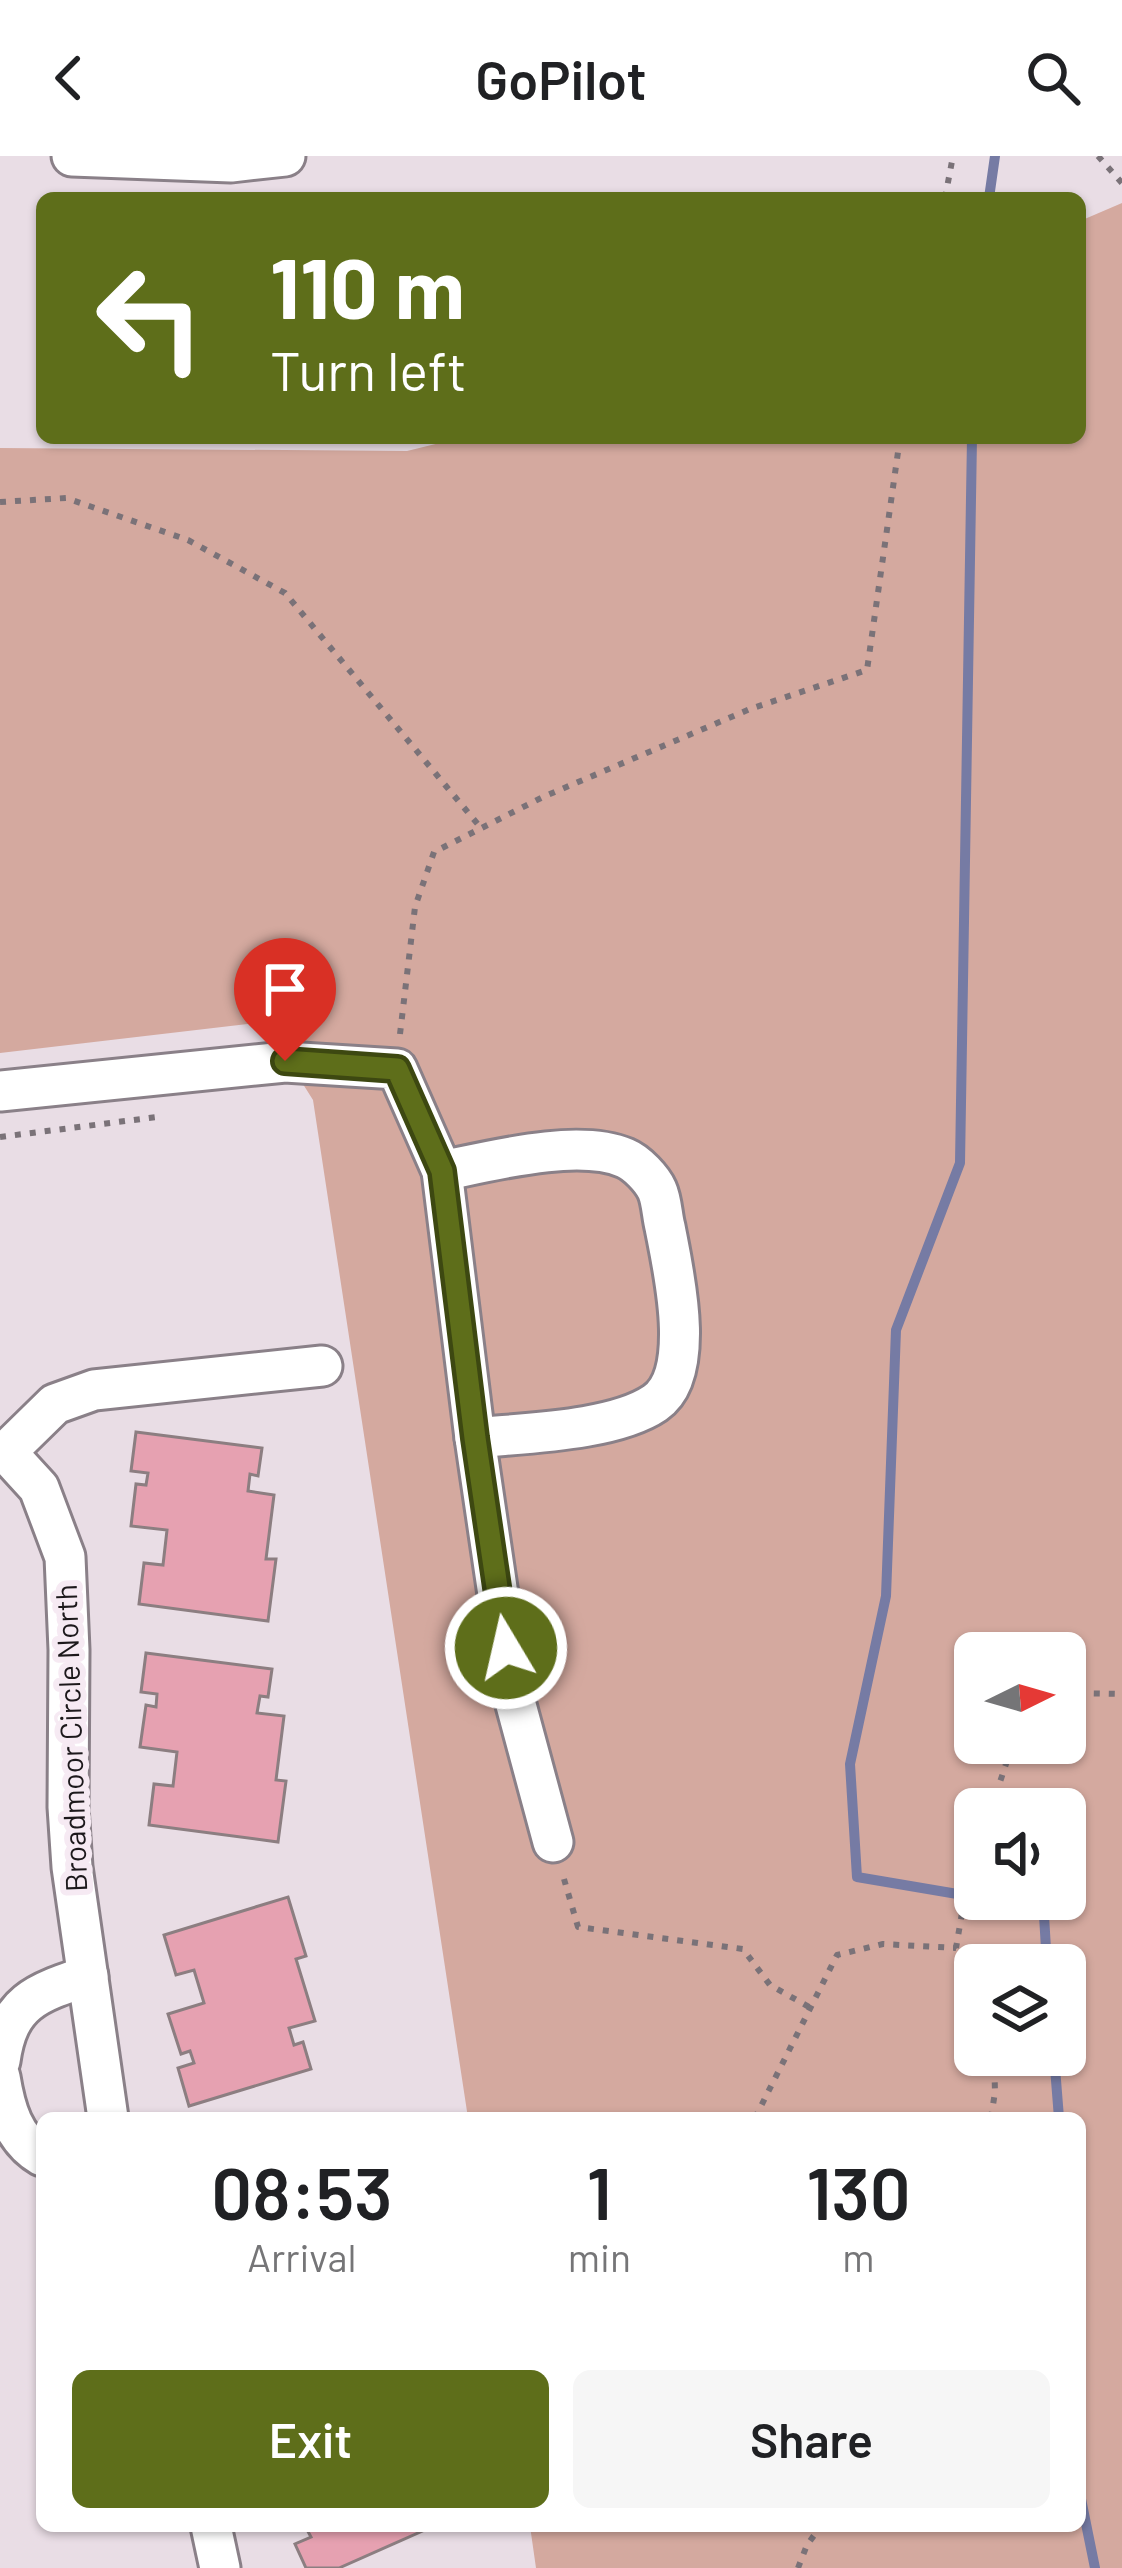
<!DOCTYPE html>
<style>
:root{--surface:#fff;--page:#f6f6f6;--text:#202124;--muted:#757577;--accent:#5e6e1a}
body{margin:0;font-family:Barlow,sans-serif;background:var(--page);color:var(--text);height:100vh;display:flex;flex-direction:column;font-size:45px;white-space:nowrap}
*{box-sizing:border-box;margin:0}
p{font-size:39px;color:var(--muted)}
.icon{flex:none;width:66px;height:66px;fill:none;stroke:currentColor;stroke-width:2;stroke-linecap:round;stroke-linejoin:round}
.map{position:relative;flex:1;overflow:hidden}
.drawer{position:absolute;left:36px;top:1956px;width:1050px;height:420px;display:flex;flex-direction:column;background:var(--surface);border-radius:18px;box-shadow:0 3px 9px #0004}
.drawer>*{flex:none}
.banner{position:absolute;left:36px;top:36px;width:1050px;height:252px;border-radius:18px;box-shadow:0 3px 9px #0004;background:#5e6e1a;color:#fff;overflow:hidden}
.needle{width:78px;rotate:85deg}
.fabs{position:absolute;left:954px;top:1476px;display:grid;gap:24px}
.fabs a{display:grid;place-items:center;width:132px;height:132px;border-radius:18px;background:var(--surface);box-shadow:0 3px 9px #0004;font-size:60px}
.pin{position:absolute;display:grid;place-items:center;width:102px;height:102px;color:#fff;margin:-123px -51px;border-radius:50% 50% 50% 0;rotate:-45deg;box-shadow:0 0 12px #0007}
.pin .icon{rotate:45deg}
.me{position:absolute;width:132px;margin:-66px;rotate:351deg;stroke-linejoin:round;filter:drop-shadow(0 0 9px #0008)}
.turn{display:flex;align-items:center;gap:42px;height:252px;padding:0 36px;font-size:54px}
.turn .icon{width:156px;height:156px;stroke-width:2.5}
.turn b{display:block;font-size:84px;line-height:102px}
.eta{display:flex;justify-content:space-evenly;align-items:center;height:204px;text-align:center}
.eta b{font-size:72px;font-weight:600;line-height:84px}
.action{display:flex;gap:24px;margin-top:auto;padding:24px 36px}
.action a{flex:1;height:138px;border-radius:18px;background:var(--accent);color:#fff;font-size:48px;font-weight:600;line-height:138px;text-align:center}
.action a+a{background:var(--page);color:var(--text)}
header{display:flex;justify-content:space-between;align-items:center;height:156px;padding:0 36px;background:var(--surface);font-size:54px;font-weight:600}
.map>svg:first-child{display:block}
.green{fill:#d4a99f;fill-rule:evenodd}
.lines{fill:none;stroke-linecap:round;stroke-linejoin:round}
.stream{stroke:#767ba4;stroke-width:10}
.building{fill:#e6a1b1;stroke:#8c7e81;stroke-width:3}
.minor-casing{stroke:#8a8088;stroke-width:45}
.path{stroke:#7a7278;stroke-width:6;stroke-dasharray:6 9;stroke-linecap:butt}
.minor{stroke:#fff;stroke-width:39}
.route-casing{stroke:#3d4811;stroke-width:30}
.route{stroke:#5e6e1a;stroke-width:21}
.labels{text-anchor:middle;stroke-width:12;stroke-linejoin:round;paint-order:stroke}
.street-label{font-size:30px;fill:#1c181b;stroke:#f6eaf3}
</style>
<header><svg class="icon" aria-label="back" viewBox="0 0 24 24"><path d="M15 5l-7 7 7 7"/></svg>GoPilot<svg class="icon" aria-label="search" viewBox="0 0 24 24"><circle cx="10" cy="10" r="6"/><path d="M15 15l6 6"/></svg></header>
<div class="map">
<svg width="1122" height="2412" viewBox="0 0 1122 2412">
<rect width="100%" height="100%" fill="#e9dde5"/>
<path class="green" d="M 1122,47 L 1122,2412 L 536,2412 L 530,2370 L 1080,2370 L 1080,1962 L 468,1962 L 313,944 L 264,866 L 0,897 L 0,292 L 407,295 L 460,282 L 1080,282 L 1080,65 ZM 975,1497 L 1065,1497 L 1065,1587 L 975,1587 ZM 975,1653 L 1065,1653 L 1065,1743 L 975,1743 ZM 975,1809 L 1065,1809 L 1065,1899 L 975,1899 Z"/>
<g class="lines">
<g class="stream">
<polyline points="989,42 995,0"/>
<polyline points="972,282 960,1007 896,1174 886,1440 850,1608 857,1721 975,1741"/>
<polyline points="986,1743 997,1743"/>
<polyline points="1043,1743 1047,1809"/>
<polyline points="1054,1899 1059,1962"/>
<polyline points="1080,2338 1095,2412"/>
</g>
</g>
<g class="building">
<polygon points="136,1276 262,1292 258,1320 250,1318 248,1335 274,1339 266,1403 276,1403 268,1465 139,1448 144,1407 163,1409 167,1374 131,1370 136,1328 146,1329 148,1317 131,1315"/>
<polygon points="146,1497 272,1513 268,1541 260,1540 257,1557 284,1560 276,1624 286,1625 278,1686 149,1669 154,1628 173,1630 177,1596 140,1591 146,1549 156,1551 157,1538 141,1536"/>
<polygon points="288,1741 306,1800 296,1803 315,1865 289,1872 294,1889 303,1886 311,1913 189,1950 178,1912 194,1907 190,1895 181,1898 168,1858 204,1847 194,1814 176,1819 164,1779"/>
<polygon points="305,2370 426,2370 427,2373 339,2412 306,2412 295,2388 311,2381"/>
</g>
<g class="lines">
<g class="minor-casing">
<g id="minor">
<polyline points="72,0 231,6 285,0"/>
<polyline points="0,935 285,906 397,913 442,1015 475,1282 512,1534 553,1686"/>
<path d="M 442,1015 C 491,1005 578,982 625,1002 C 637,1007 652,1023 657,1034 C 662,1045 662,1060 665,1071 C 673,1113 698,1218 655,1247 C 614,1275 524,1277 475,1282"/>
<polyline points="0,1295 6,1296 39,1332 65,1401 69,1494 68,1651 72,1711 108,1962"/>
<polyline points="6,1296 55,1248 94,1234 322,1210"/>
<path d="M 0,1905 C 8,1846 36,1837 88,1820"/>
<path d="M 0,1921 C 5,1952 13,1983 42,2000"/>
<polyline points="211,2370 220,2412"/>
</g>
</g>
<g class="path">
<polyline points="1098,0 1122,27"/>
<polyline points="945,42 953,0"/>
<polyline points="0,346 66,342 188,384 285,437 481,672"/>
<polyline points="400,878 415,751 434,696 543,641 750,553 867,514 900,282"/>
<polyline points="0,981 157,961"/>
<polyline points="1065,1541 1071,1537 1122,1538"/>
<polyline points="991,1653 1013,1587"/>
<polyline points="975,1699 969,1716 956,1792 975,1810"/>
<polyline points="564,1723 578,1771 743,1793 770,1829 811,1852"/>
<polyline points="755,1962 837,1799 883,1788 956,1792"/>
<polyline points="991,1962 995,1936 994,1899"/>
<polyline points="798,2412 807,2389 821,2370"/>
</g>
<use href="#minor" class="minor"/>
</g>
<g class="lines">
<g class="route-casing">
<polyline id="route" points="285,905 397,913 442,1015 475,1282 506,1492"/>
</g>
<use href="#route" class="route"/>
</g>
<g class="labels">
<g class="street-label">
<text transform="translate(72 1582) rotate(-92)" y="10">Broadmoor Circle North</text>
</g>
</g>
</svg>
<div class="fabs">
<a><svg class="needle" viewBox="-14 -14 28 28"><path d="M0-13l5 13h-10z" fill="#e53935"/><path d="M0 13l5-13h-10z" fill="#757577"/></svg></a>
<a><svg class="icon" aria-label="sound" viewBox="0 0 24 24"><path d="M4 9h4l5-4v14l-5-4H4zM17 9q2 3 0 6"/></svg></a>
<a><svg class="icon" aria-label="layers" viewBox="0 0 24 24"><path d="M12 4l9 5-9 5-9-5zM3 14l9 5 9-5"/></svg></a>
</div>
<div class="pin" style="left:285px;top:905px;background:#d93025"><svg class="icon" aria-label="arrive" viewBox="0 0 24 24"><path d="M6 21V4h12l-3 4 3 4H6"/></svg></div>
<svg class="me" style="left:506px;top:1492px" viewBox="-20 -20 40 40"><circle r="17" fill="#5e6e1a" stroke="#fff" stroke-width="3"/><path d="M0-11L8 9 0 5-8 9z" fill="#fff"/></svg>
<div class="banner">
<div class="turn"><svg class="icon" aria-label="left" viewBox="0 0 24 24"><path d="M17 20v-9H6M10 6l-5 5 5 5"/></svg><div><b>110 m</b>Turn left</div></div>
</div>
<section class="drawer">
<div class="eta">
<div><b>08:53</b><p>Arrival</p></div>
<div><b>1</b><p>min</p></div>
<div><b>130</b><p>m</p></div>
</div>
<div class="action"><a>Exit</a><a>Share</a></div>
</section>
</div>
